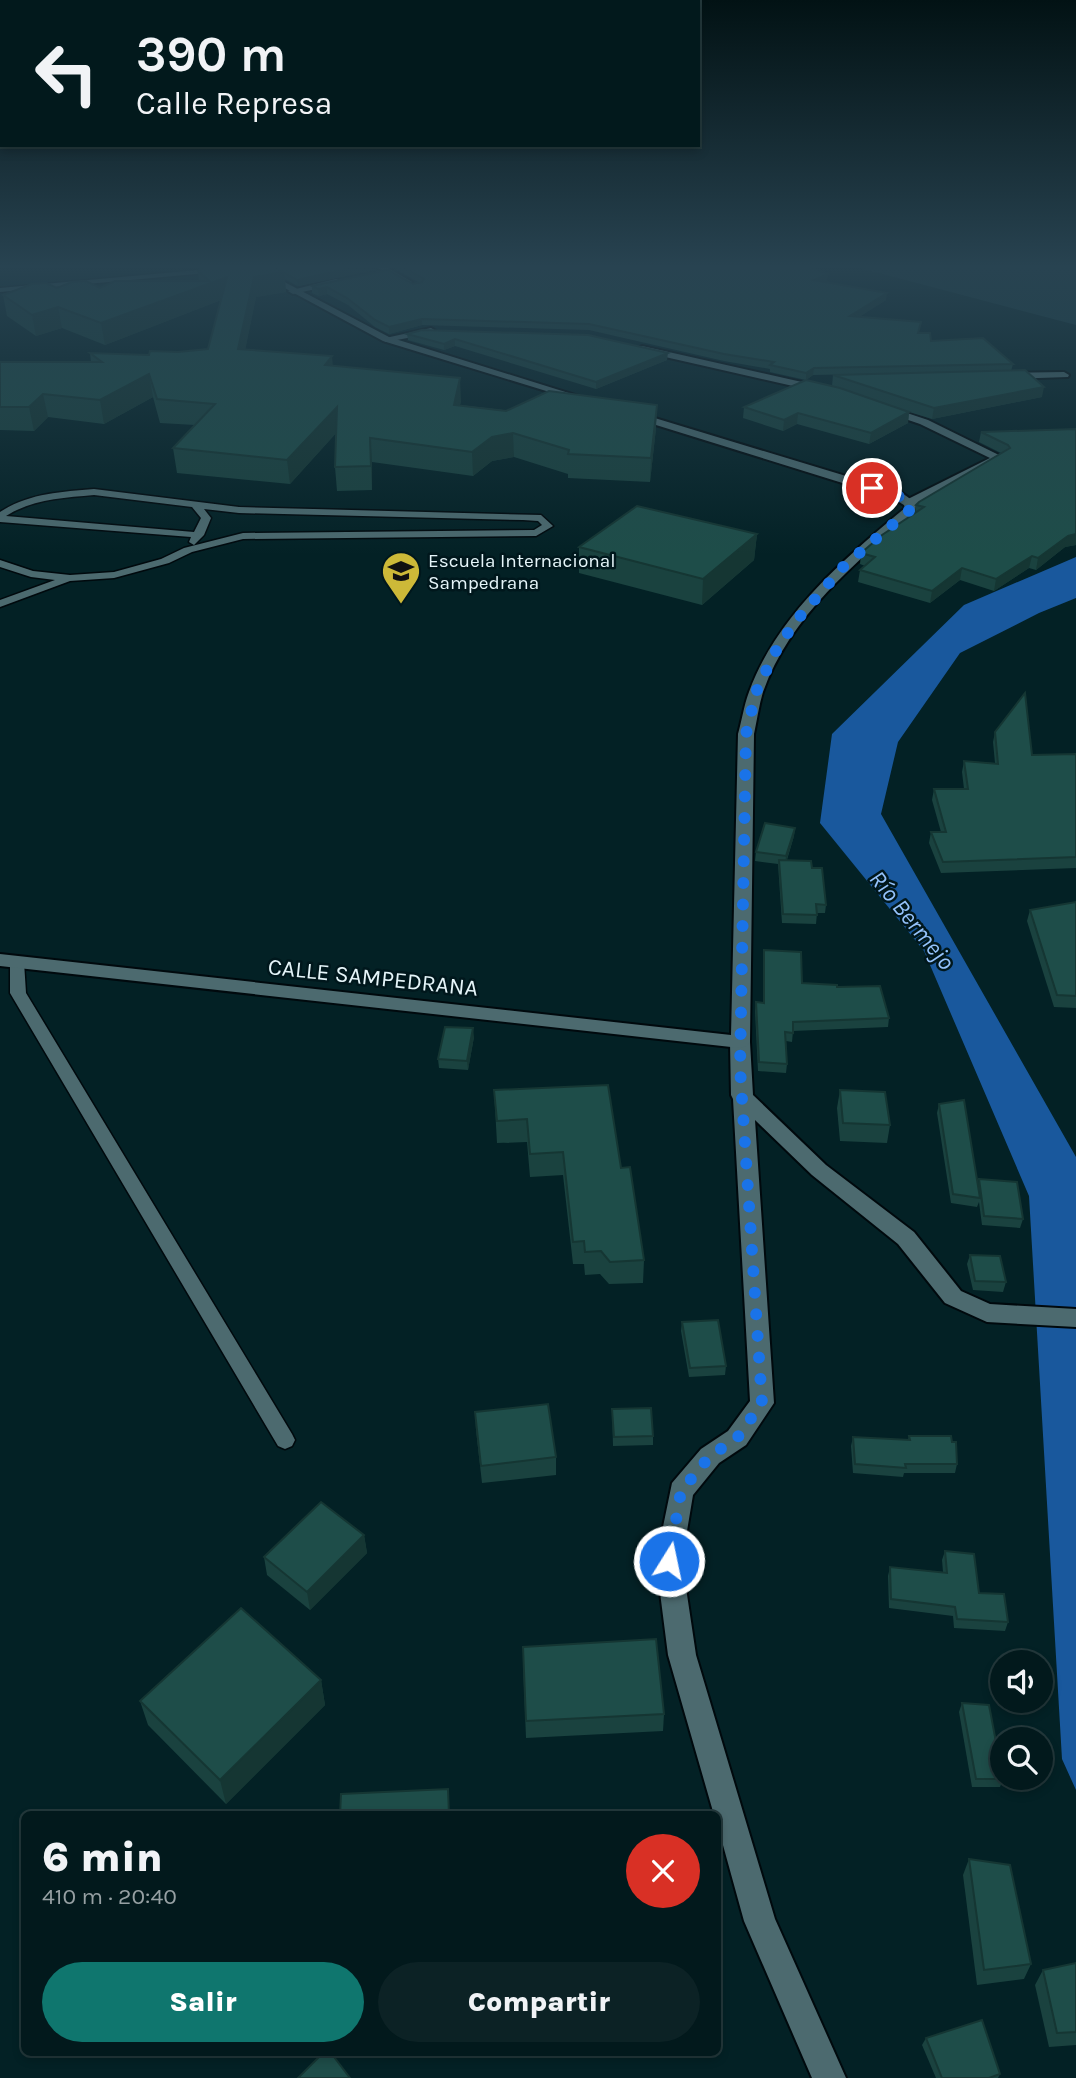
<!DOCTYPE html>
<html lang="es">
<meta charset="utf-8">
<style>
:root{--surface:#02191c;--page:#0c2225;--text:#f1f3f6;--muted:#96a0a3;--line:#23383b;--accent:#0f766e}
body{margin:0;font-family:Karla,sans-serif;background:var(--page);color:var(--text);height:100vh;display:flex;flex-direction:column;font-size:26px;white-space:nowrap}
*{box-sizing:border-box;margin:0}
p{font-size:23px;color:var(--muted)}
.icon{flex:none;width:38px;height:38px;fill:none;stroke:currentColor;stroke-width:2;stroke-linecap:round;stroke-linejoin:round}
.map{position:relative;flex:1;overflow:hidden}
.drawer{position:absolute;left:21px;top:1811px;width:700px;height:245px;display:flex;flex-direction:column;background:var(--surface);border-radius:10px;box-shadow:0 4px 10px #0003,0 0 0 2px var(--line)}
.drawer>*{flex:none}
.hud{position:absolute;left:0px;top:0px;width:700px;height:147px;box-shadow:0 4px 10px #0003,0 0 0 2px var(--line);background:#02191c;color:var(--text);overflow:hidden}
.tools{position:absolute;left:990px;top:1650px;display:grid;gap:14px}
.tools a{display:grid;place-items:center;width:63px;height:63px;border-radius:50%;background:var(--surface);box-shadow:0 4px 10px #0003,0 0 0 2px var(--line);font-size:35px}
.pin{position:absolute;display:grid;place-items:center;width:60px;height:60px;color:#fff;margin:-30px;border:4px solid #fff;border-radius:50%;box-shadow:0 2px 7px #0007}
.me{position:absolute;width:77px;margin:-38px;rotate:10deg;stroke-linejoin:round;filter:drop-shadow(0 0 5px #0008)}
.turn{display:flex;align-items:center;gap:24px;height:147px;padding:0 21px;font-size:32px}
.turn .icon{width:91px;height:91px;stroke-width:2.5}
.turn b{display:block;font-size:49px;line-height:60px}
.round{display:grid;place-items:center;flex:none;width:74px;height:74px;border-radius:37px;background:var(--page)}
.summary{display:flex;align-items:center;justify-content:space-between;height:119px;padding:0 21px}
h1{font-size:42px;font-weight:800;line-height:52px}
.action{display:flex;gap:14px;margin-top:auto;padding:14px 21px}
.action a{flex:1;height:80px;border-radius:42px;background:var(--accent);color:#fff;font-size:28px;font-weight:800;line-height:80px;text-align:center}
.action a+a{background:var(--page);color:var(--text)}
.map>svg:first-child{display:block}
.green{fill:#193f45}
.water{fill:#19589d}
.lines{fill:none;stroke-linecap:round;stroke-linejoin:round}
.service-casing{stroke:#00090d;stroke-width:3}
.minor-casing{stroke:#00090d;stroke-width:4}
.tertiary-casing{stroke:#00090d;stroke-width:4}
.service{fill:#4c6a6f;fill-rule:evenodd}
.minor{fill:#4c6a6f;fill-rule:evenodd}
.tertiary{fill:#4c6a6f;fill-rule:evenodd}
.wall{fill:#1a423f}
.shaded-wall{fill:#153633}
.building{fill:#1e4d49;stroke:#153633;stroke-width:2}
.route{stroke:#1a73e8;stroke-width:12;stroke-dasharray:0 21.6}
.labels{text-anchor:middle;stroke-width:5;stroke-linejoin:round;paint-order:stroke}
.far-poi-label{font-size:19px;fill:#e5f5f9;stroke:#00171c;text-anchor:start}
.street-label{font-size:23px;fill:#e5f5f9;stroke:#00171c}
.water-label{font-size:24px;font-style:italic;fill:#94c2fb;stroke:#00171c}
</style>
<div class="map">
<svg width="1076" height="2078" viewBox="0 0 1076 2078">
<rect width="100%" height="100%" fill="#032125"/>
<polygon class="green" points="845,264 1076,264 1076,325"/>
<polygon class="water" points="1076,557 1076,598 1039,613 960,653 898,742 881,814 1076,1157 1076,1790 1062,1759 1029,1196 924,951 820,823 832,734 964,605"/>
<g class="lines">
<g class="service-casing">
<g id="service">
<polygon points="220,268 217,272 0,292 0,288"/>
<path d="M 94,489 L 239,507 L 541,515 L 553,526 L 536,536 L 243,539 L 192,552 L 169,563 L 114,578 L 70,581 L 0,607 L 0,600 L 55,580 L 31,577 L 0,567 L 0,560 L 33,571 L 70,575 L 114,572 L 161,559 L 184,548 L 243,533 L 534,530 L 542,525 L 538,521 L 523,520 L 239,513 L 204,509 L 211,518 L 204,535 L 194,545 L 189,542 L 191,537 L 0,522 L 0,512 C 29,493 61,492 94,489 ZM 94,495 L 192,507 L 201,518 L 194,532 L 6,516 C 33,499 62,498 94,495 Z"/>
<polygon points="17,957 24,962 26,993 292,1434 295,1440 292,1446 285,1449 278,1446 10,993 10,962"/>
</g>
</g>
<g class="minor-casing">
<g id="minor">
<polygon points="371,264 381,264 412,282 405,284"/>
<polygon points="336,279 339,280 339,284 293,294 288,291"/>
<polygon points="431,328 436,331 434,333 386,342 381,339"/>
<polygon points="642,346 824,387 829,390 824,393 639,351 637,349"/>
<polygon points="1064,372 1069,375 1068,377 1006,379 1001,376 1006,373"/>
<polygon points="883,405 928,420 1005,458 914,506 906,506 906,500 990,458 920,424 879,410 879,406"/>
<polygon points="740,1036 747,1038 750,1042 753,1095 826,1165 914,1232 961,1291 990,1304 1076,1309 1076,1327 987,1322 945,1303 898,1244 812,1175 755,1120 774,1403 746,1445 719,1463 693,1495 682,1561 696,1655 775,1919 846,2078 812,2078 744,1921 718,1827 718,1815 714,1815 668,1655 656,1561 672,1483 701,1449 728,1431 750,1401 733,1099 731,1095 730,1042 733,1038"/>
</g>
</g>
<g class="tertiary-casing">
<g id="tertiary">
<polygon points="240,264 250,264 389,337 591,400 582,402 383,341"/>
<path d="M 627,412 L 635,412 L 902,493 L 916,503 L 915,512 C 856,562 790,616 763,692 C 759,705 757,720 754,734 L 750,1042 L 747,1046 L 740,1048 L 0,966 L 0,954 L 731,1035 L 738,734 C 742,720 744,705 749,692 C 777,615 844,559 905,508 L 904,505 L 894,499 L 627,416 Z"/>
</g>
</g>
<use href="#service" class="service"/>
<use href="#minor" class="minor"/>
<use href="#tertiary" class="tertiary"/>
</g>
<g class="wall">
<polygon points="169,264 374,264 374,270 298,286 285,279 286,292 256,297 245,349 333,366 461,401 460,405 656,428 650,482 568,478 568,474 514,457 492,461 473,476 372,462 372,490 337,491 335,467 336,433 290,484 177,473 173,448 195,425 160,423 153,397 104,424 48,417 34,431 0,430 0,362 91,362 90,353 149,355 208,349 221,300 105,345 62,328 36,336 7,316 3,295 57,288 100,288 199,281 198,271 205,266 175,269"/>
<polygon points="387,264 805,264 827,281 824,282 886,300 859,317 919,333 931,341 1013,364 1011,371 813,375 806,380 770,372 770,369 724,361 589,330 422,325 389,334 375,327 348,305 327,294 319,296 312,293 312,286 413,284 420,283"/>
<polygon points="407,334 667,360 596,389 455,346 444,350 408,340"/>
<polygon points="833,375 1042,397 932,419 906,411 909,412 908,423 869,444 797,424 783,431 743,418 744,407 832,386"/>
<polygon points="1076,429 1076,545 1065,547 1036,570 1029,568 994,591 960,580 930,603 858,582 860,570 865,566 860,564 861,553 915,513 916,505 1001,453 979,442 981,432"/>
<polygon points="757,534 754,560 702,605 579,573 579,547"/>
<polygon points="995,732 1032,755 1076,754 1076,868 941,873 929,843 931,832 941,832 932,800 934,789 964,789 962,772 964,761 995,763 993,742"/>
<polygon points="795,828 794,836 787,860 812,868 826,905 825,913 817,913 816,924 782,923 778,864 755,861 756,852"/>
<polygon points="1076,902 1076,1008 1054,1007 1027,921 1030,910"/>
<polygon points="764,950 802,983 837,987 889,1018 888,1027 793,1031 792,1042 786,1041 787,1064 786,1073 758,1071 755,1011 756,1002 763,1002 763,959"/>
<polygon points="474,1037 468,1070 439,1068 438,1059"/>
<polygon points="494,1090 621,1168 644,1260 643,1283 609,1284 600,1274 585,1275 584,1264 573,1264 563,1175 530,1177 527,1142 497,1143"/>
<polygon points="840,1090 890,1125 887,1143 840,1141 837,1108"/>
<polygon points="939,1104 978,1186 979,1179 1023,1219 1020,1228 982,1225 979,1202 977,1207 951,1203 937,1113"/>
<polygon points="970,1255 1006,1282 1003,1292 973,1290 967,1264"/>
<polygon points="682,1322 726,1366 725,1375 689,1377 681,1331"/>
<polygon points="612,1409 653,1436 653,1445 613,1446"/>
<polygon points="475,1412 556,1457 556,1475 482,1483 476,1430"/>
<polygon points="909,1436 957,1464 955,1473 904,1473 903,1477 853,1473 851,1446 853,1437 908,1440"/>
<polygon points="364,1535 367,1553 310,1610 267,1575 264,1557"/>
<polygon points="945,1551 979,1593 1008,1622 1005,1631 954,1628 953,1616 889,1608 888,1576 890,1567 943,1572 942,1560"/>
<polygon points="523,1664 664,1714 663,1731 526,1738"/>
<polygon points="321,1680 325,1705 226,1804 148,1725 140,1701"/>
<polygon points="962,1703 1003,1779 1000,1787 972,1787 959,1712"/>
<polygon points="969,1859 1031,1964 1024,1979 977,1985 963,1875"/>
<polygon points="1076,1963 1076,2045 1049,2047 1035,1985 1043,1970"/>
<polygon points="926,2038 1000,2074 998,2078 936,2078 922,2045"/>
</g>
<g class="shaded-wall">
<polygon points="174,264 225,264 175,269"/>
<polygon points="374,264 374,270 298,286 297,280"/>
<polygon points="284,272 286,292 256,297 241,371 238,349 254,277"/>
<polygon points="828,274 827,281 813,286 814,280"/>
<polygon points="227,277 229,297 105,345 101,323"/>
<polygon points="327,287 327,294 319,296 318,289"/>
<polygon points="887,293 886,300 849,323 850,316"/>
<polygon points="58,307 62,328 36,336 32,315"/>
<polygon points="422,319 422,325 389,334 389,327"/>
<polygon points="455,339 455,346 444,350 444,344"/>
<polygon points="668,353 667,360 596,389 596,382"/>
<polygon points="332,356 334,378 325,365"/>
<polygon points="814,368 813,375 806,380 806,373"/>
<polygon points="149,374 153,397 104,424 100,400"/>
<polygon points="460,378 461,401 455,428 454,405"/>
<polygon points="1044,387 1042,397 932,419 934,408"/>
<polygon points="43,394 48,417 34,431 29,407"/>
<polygon points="657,405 656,428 650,482 651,458"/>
<polygon points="337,407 339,430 290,484 287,460"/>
<polygon points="909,412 908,423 869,444 871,433"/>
<polygon points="798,413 797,424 783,431 784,420"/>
<polygon points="513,433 514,457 492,461 473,476 472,452 492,437"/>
<polygon points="370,438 372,462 372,490 371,466"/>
<polygon points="757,534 754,560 702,605 703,579"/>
<polygon points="1076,534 1076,545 1065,547 1036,570 1038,558 1068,536"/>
<polygon points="1032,556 1029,568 994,591 996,579"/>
<polygon points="962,568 960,580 930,603 932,591"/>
<polygon points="795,828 794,836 785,865 786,856"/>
<polygon points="473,1028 474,1037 468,1070 467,1061"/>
<polygon points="364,1535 367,1553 310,1610 307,1592"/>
<polygon points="321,1680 325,1705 226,1804 220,1780"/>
</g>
<g class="building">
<polygon points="207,264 269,264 284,272 254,277 238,349 332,356 325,365 460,378 454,405 506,411 549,391 657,405 651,458 568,454 569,450 513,433 492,437 472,452 370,438 371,466 335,467 337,407 287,460 173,448 215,404 157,399 149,374 100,400 43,394 29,407 0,407 0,362 102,362 90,353 149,355 150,351 178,352 208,349 227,277 101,323 58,307 32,315 3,295 32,284 46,283 57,288 72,282 86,281 100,288 115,281 209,281 198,271"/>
<polygon points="269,264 371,264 297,280"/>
<polygon points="398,264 805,264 828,274 814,280 887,293 850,316 921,322 918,333 930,333 931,341 983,338 1013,364 814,368 806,373 770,365 774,362 724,354 589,324 422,319 389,327 375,320 347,298 327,287 318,289 312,286 388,270 413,284 422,282 424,279"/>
<polygon points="422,330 588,335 668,353 596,382 455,339 444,344 407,334"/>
<polygon points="1025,370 1044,387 934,408 833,375"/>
<polygon points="806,380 840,388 909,412 871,433 798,413 784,420 744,407"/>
<polygon points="1076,429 1076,534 1068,536 1038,558 1032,556 996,579 962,568 932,591 860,570 875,557 861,553 882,535 924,507 916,505 919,502 1010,448 1008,445 981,432"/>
<polygon points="637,506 757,534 703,579 579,547"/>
<polygon points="1025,693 1032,755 1076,754 1076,857 943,862 931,832 946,832 934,789 968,789 964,761 998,764 995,732"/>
<polygon points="765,823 795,828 786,856 756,852"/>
<polygon points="779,860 811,861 812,868 822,868 826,905 816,904 817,915 783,914"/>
<polygon points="1076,902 1076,996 1057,995 1030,910"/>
<polygon points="764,950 801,952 802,983 837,985 837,987 880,986 889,1018 793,1022 793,1033 785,1032 787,1064 759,1062 756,1002 764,1003"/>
<polygon points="445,1027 473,1028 467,1061 438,1059"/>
<polygon points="608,1085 621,1168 630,1167 644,1260 610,1262 601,1251 585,1252 584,1241 573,1242 563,1152 530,1154 527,1119 497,1121 494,1090"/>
<polygon points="840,1090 885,1092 890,1125 843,1123"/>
<polygon points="964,1100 980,1198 953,1194 939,1104"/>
<polygon points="979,1179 1017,1182 1023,1219 984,1216"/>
<polygon points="970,1255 1000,1256 1006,1282 975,1281"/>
<polygon points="718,1320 726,1366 690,1368 682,1322"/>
<polygon points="548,1404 556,1457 481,1466 475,1412"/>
<polygon points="651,1408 653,1436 614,1437 612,1409"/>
<polygon points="909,1436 951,1436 952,1442 956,1442 957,1464 905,1464 906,1468 855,1464 853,1437 910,1440"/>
<polygon points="321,1502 364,1535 307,1592 264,1557"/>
<polygon points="945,1551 974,1554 979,1593 1004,1594 1008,1622 957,1619 955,1607 891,1599 890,1567 947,1573"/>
<polygon points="241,1608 321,1680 220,1780 140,1701"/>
<polygon points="656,1639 664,1714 526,1721 523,1647"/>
<polygon points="962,1703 989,1705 1003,1779 976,1779"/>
<polygon points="448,1789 449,1815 340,1815 341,1794"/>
<polygon points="670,1811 671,1815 576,1815"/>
<polygon points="969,1859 1010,1865 1031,1964 984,1970"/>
<polygon points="1076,1963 1076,2032 1057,2033 1043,1970"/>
<polygon points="982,2020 1000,2074 989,2078 942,2078 926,2038"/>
<polygon points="323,2053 331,2053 350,2078 298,2078"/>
</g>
<linearGradient id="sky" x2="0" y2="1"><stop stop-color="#021214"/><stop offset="0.48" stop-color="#284351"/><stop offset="1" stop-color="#284351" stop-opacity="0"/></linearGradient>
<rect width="1076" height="555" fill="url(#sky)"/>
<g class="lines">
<polyline class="route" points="669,1561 681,1491 710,1456 737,1438 762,1403 740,1068 746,734 756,692 774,654 795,622 843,567 911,509 909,503 898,496 872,488"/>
</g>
<defs>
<g id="school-pin" transform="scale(2.0125)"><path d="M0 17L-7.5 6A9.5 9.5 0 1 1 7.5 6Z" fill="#cdb938" stroke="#00171c"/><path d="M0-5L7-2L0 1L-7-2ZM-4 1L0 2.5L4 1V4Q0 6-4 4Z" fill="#111"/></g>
</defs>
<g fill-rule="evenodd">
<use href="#school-pin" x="401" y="571"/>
</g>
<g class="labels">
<g class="far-poi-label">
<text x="428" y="567">Escuela Internacional<tspan x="428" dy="22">Sampedrana</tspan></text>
</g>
<g class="street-label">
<text transform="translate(373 977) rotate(6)" y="8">CALLE SAMPEDRANA</text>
</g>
<g class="water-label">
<text transform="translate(912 920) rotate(51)" y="8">Río Bermejo</text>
</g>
</g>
</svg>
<div class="tools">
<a><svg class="icon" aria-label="sound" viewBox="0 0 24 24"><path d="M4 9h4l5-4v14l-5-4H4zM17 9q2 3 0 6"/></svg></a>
<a><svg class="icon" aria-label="search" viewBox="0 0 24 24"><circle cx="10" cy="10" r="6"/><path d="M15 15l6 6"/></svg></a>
</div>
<div class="pin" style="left:872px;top:488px;background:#d93025"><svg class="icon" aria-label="arrive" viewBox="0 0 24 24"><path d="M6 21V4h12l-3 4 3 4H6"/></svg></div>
<svg class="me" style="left:669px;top:1561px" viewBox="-20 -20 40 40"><circle r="17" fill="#1a73e8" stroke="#fff" stroke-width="3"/><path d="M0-11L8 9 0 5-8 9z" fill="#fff"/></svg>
<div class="hud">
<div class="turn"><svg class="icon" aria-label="left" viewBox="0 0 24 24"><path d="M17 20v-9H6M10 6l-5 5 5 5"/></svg><div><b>390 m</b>Calle Represa</div></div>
</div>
<section class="drawer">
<div class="summary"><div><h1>6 min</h1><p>410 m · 20:40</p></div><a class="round" style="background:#d93025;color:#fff"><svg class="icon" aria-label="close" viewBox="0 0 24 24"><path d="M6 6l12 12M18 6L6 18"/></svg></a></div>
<div class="action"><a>Salir</a><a>Compartir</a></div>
</section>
</div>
